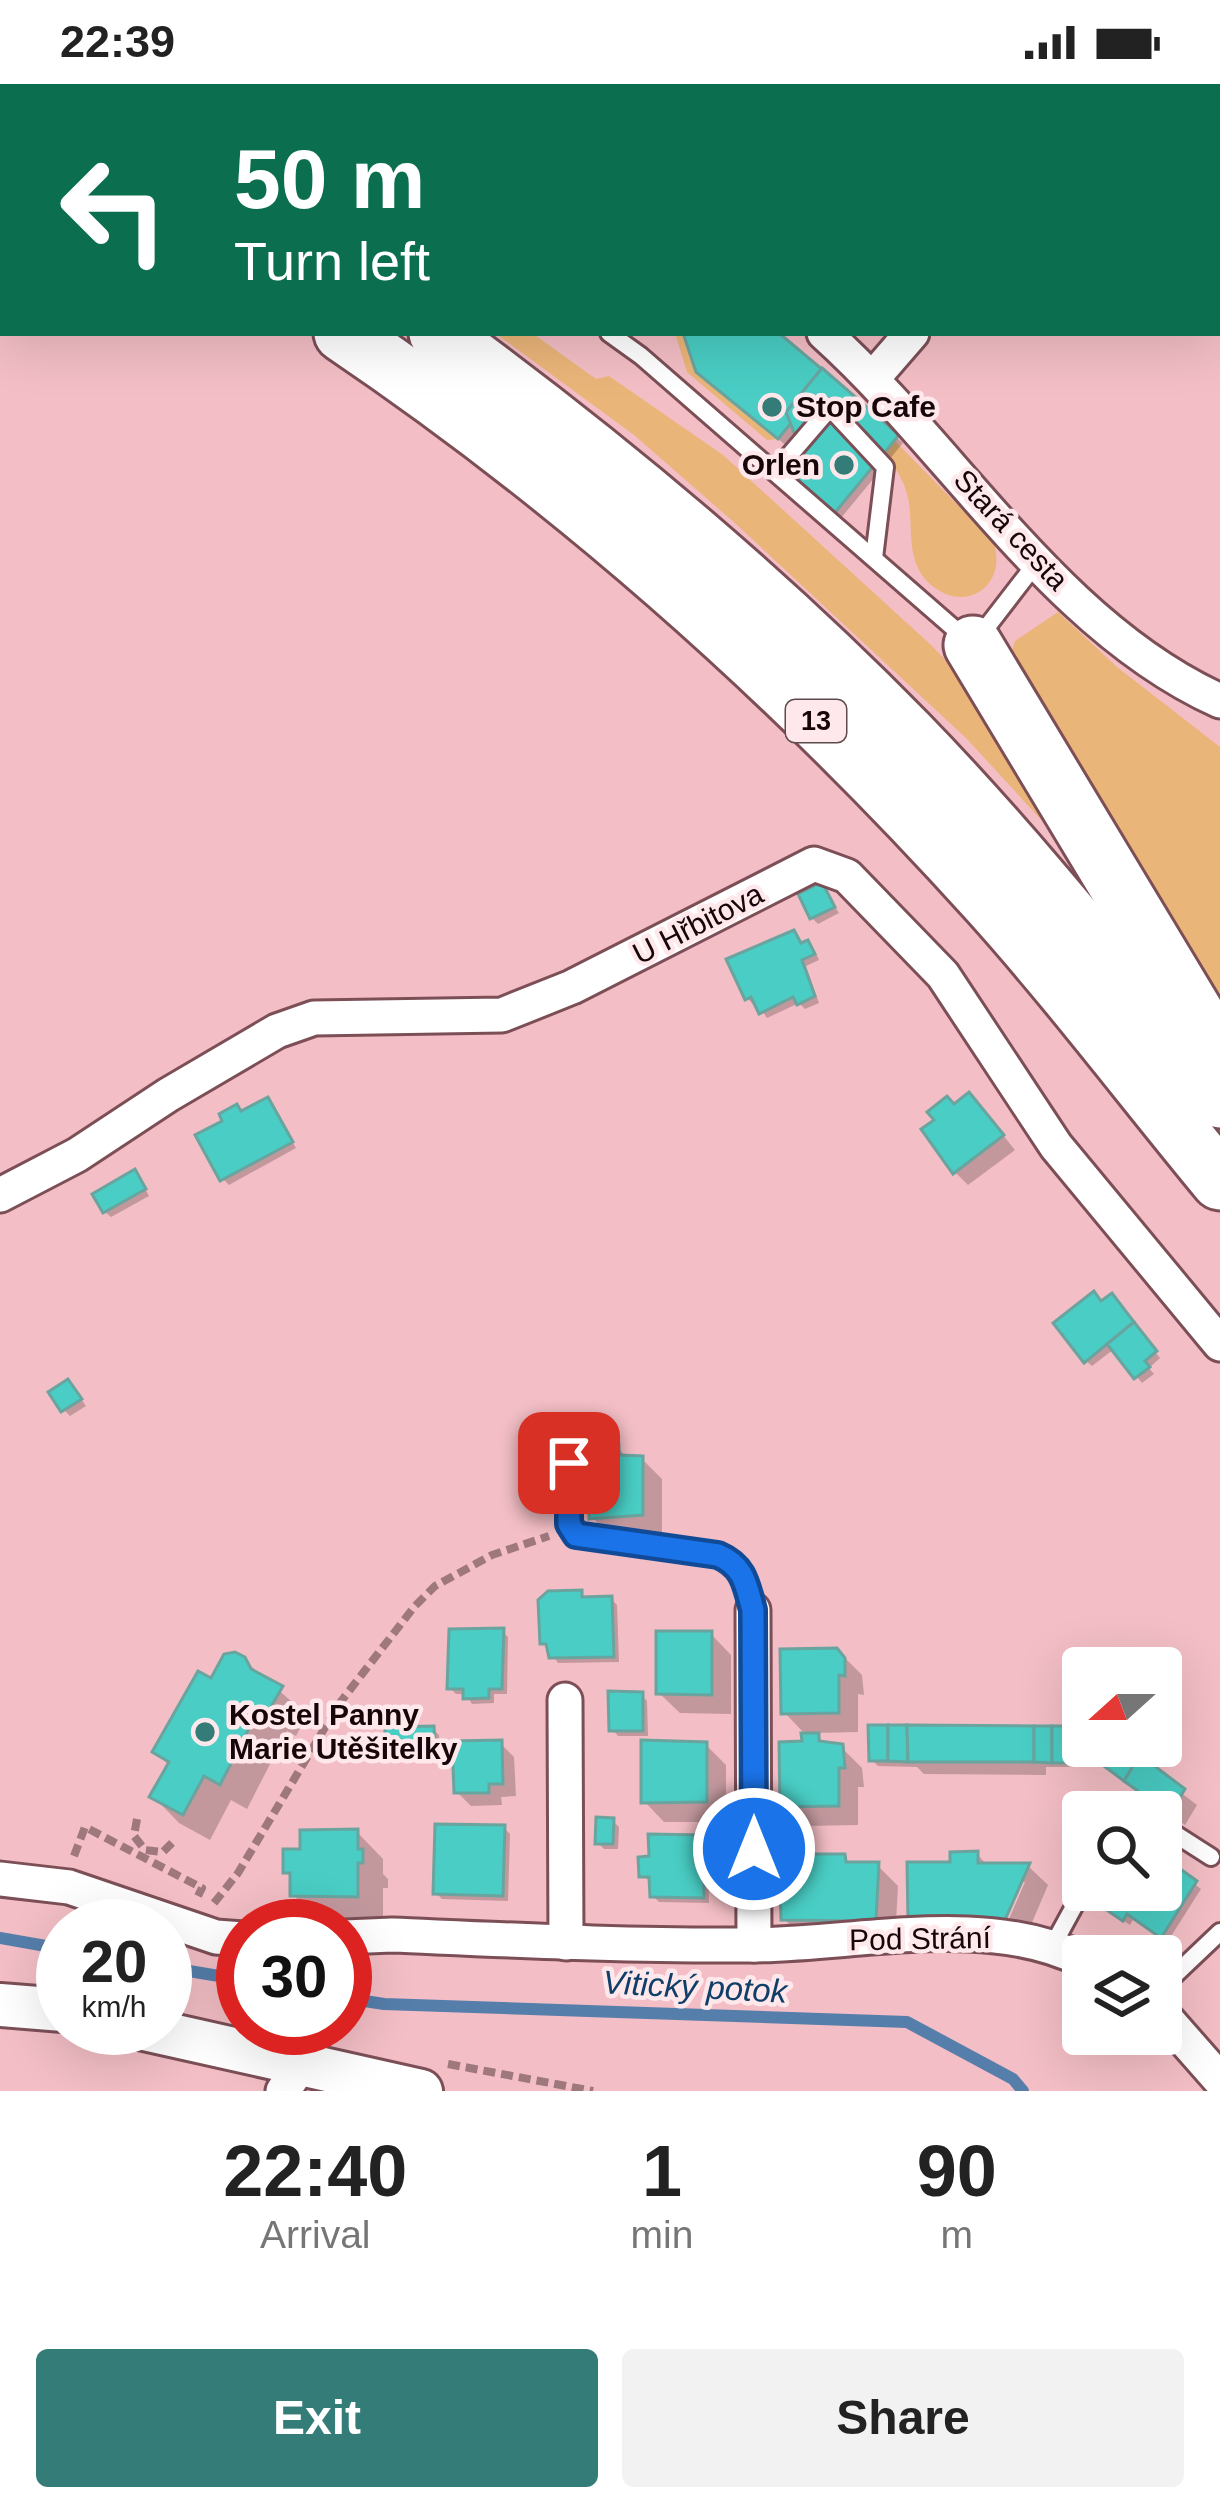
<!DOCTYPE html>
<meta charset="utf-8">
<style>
:root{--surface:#fff;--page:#f2f2f2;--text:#222;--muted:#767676;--accent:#347c77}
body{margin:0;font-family:Arial,sans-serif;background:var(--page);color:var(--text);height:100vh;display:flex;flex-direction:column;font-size:45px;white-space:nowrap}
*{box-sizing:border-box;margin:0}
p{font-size:39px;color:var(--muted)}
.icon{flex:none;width:66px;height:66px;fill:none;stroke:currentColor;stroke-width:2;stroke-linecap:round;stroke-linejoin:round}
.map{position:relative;height:2007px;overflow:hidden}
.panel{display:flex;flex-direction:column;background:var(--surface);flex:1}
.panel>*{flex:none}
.guide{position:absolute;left:0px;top:0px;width:1221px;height:252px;box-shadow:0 12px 48px #0002;background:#0b6e4f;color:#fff;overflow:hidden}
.needle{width:78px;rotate:249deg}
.tools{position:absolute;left:1062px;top:1563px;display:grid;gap:24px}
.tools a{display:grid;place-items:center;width:120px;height:120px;border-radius:12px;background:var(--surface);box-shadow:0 12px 48px #0002;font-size:60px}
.speed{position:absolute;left:36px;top:1815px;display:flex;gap:24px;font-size:60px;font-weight:700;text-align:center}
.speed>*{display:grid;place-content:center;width:156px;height:156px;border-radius:50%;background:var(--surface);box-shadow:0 12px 48px #0002;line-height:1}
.speed small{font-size:30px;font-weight:400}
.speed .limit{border:18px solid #d22;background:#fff;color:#111}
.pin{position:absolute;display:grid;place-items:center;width:102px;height:102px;color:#fff;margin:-51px;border-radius:24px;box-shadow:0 6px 18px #0006}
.me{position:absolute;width:132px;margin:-66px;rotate:0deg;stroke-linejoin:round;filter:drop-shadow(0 0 9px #0008)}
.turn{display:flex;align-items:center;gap:42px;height:252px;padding:0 36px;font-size:54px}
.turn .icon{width:156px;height:156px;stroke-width:2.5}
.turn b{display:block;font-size:84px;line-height:102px}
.eta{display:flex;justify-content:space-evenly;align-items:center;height:204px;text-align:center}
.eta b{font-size:72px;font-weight:600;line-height:84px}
.primary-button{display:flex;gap:24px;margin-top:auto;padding:24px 36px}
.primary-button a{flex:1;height:138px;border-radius:12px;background:var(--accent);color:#fff;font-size:48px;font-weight:600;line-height:138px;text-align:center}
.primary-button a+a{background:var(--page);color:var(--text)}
.status{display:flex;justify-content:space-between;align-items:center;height:84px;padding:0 60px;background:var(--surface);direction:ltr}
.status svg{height:33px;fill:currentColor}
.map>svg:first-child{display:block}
.green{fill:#eab579}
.shadow{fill:#0003;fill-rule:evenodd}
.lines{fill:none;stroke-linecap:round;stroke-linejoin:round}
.stream{stroke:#557eab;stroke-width:12}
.building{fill:#49cdc4;stroke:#6aa49f;stroke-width:3}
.service-casing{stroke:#7c4f57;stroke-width:22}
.minor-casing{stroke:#7c4f57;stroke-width:39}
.tertiary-casing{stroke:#7c4f57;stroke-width:48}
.trunk-casing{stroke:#7c4f57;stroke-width:63}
.path{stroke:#9f787e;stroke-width:8;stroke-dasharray:12 6;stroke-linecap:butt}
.service{stroke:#fff;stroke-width:16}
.minor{stroke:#fff;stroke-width:33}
.tertiary{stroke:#fff;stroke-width:42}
.trunk{stroke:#fff;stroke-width:57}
.route-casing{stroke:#114b97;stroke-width:30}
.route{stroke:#1a73e8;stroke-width:21}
.poi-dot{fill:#347c77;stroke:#fee8eb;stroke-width:4.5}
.labels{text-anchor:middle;stroke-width:9;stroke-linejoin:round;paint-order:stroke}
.shield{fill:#fee8eb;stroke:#5c4a4d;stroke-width:3}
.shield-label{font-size:27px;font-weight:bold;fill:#160609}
.poi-label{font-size:30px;font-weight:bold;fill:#160609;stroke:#fee8eb;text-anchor:start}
.street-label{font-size:30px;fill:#160609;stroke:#fee8eb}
.water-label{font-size:33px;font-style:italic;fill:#0f3f68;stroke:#fee8eb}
</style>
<div class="status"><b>22:39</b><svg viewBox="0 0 49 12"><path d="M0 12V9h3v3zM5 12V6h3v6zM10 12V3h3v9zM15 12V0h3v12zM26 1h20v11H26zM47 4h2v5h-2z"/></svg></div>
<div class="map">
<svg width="1220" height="2007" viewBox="0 0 1220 2007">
<rect width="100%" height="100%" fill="#f3bec5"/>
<g class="green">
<polygon points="495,249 532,249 596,295 609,292 723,371 931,561 995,628 1078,776 967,655 736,440 634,351"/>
<polygon points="675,249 683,249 696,288 778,355 767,356 687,288"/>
<path d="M 894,356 L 993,457 C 1009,500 966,532 930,500 C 906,478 913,448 909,419 C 906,399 896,384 884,368 Z"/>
<polygon points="1058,528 1117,583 1220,663 1220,912 1159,819 1011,570 1015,557"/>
</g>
<g class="shadow">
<polygon points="686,249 774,249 903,359 836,440 804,367 800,373 721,308"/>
<polygon points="822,802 839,829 818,840 812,834"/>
<polygon points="793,849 802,861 808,859 814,865 819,876 806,882 819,919 805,925 799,919 767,934 757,919 753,920 747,914"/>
<polygon points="267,1017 296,1064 229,1101 223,1095 242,1030"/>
<polygon points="954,1024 982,1025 1015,1066 968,1101 955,1088"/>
<polygon points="140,1095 149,1112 111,1133 105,1128"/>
<polygon points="1117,1219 1160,1274 1149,1284 1154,1290 1142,1299 1114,1265 1092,1282 1086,1277"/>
<polygon points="74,1305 86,1322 70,1332 64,1326"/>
<polygon points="618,1364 628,1375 642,1375 662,1395 662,1450 612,1454 592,1433 592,1415 586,1409 606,1375"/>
<polygon points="580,1509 587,1516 611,1515 617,1521 619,1578 558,1579 543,1558"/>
<polygon points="502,1547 508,1553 507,1610 494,1610 494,1619 472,1620 466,1610 456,1610 450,1604"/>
<polygon points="711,1550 731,1571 731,1630 680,1629 659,1609"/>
<polygon points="841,1570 862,1591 864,1611 858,1610 858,1648 814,1649 827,1661 841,1663 862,1684 864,1703 858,1703 858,1741 804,1742 783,1722 805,1660 804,1649 784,1628"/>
<polygon points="243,1575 307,1631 296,1652 287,1647 247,1725 231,1716 210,1756 179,1739 153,1712 170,1682 155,1668 212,1598"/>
<polygon points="641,1611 647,1617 648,1652 618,1652 612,1645"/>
<polygon points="433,1645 439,1651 440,1667 394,1668 388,1662"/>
<polygon points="1083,1645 1083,1662 1097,1662 1097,1683 1046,1683 1046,1691 924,1690 917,1683 878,1682 872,1676"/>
<polygon points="500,1659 514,1673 516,1712 501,1713 502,1721 471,1722 457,1708"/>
<polygon points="706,1661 726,1681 726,1738 664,1738 644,1717"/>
<polygon points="1120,1662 1197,1721 1185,1741 1142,1710"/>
<polygon points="613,1737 619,1743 618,1765 604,1765 598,1759"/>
<polygon points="504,1744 510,1750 508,1817 442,1815 436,1809"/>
<polygon points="357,1748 383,1775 383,1790 388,1795 388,1804 383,1804 383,1838 320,1837 293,1811 293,1795 286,1788 303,1768"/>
<polygon points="702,1753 708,1760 709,1819 659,1818 653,1812 652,1798 642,1792"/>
<path d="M 977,1770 L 988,1782 L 1028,1782 L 1048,1801 L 1025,1855 L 932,1856 L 953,1781 ZM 1018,1798 L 1025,1798 L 1002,1851 L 996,1849 Z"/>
<polygon points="844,1773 852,1781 877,1781 898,1802 895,1856 804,1855 784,1835 815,1782"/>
<polygon points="1175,1774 1181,1780 1176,1786 1201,1805 1168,1857 1134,1834 1130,1841 1104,1824 1106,1806 1161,1806 1161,1776"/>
</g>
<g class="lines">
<g class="stream">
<polyline points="0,1854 63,1865"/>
<polyline points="165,1883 243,1896"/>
<polyline points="345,1914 384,1920 907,1938 1013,1995 1023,2007"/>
</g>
</g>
<g class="building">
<polygon points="683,249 779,249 830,292 778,355 696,288"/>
<polygon points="822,284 899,351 829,436 787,402 806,379 786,328"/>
<polygon points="822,798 835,823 810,835 798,810"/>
<polygon points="794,846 801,859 808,856 815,870 802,876 815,912 797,921 793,913 759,930 751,913 745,916 726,875"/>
<polygon points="969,1008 1004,1051 953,1090 921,1045 934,1036 927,1028 947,1012 954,1020"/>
<polygon points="268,1013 293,1058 220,1097 195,1051 222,1037 219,1030 237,1020 241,1027"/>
<polygon points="135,1085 146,1105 103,1129 92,1110"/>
<polygon points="1094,1207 1101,1217 1112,1209 1134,1238 1084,1279 1053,1239"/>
<polygon points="1134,1238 1157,1267 1145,1277 1150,1283 1134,1295 1107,1260"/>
<polygon points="68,1295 82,1315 61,1328 48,1308"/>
<polygon points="603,1361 619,1361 619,1371 643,1372 643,1431 589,1435 589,1411 583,1411 583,1380 593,1380 594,1372 603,1372"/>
<polygon points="582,1506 582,1513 612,1512 614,1573 549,1574 546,1560 540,1560 538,1516 548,1507"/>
<polygon points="504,1544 502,1605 489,1605 489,1614 463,1615 463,1605 447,1605 449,1545"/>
<polygon points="656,1547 712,1547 712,1611 656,1610"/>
<polygon points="837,1564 845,1574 845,1592 839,1591 839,1629 781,1630 780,1565"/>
<polygon points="235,1568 245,1573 251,1585 283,1602 268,1628 260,1623 220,1701 204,1692 183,1731 149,1713 169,1678 152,1668 198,1587 211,1594 224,1570"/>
<polygon points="608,1607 643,1608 643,1647 609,1647"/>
<polygon points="868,1641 888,1641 888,1677 869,1677"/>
<polygon points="888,1641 907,1641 908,1678 888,1677"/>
<polygon points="907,1641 1034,1642 1034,1678 908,1678"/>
<polygon points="434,1642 435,1663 385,1663 385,1643"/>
<polygon points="1034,1642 1052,1642 1052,1679 1034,1678"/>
<polygon points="1052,1642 1072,1642 1073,1679 1052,1679"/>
<polygon points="1072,1642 1083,1642 1083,1662 1092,1662 1092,1678 1073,1679"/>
<polygon points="801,1649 819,1649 819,1657 843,1660 845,1684 839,1684 839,1722 780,1723 779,1658 802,1657"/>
<polygon points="502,1656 503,1700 489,1700 489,1709 454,1709 452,1657"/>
<polygon points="641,1656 707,1658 707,1718 641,1719"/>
<polygon points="1116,1662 1128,1662 1140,1671 1124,1697 1104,1682"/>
<polygon points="1140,1671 1185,1705 1170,1730 1124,1697"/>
<polygon points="596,1733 614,1734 613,1760 595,1760"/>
<polygon points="435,1740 505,1741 503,1812 433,1810"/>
<polygon points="358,1745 358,1765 363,1765 363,1779 358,1779 358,1813 290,1812 290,1789 283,1789 283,1765 300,1765 300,1746"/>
<polygon points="648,1750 703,1751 704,1814 650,1813 649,1793 639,1793 638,1773 649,1772"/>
<polygon points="1166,1764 1177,1772 1172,1779 1197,1797 1161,1854 1127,1830 1123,1837 1095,1818 1103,1806 1161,1806 1161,1771"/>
<polygon points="978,1767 978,1779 1030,1779 1005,1836 908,1836 907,1778 950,1778 950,1768"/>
<polygon points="811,1770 845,1770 846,1778 879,1778 876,1837 781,1836 779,1778 812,1779"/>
</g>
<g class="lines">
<g class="service-casing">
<g id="service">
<polyline points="532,3 534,0"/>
<polyline points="609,249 641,272 973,561 1037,478"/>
<polyline points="775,388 830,324 885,383 874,474"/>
<path d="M 570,1379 L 569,1440 L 576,1451 L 718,1471 C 744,1482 746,1500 753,1526"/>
<polyline points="1126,1728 1130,1721 1142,1728"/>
<polyline points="1161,1741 1211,1773"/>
<polyline points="1053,1861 1083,1806"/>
<polyline points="1161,1904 1220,1848"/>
</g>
</g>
<g class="minor-casing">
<g id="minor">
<polyline points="435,0 440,3"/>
<polyline points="1022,3 1024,0"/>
<path d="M 824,249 C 954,366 1056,543 1220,617"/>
<polyline points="873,294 912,249"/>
<polyline points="0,1111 77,1071 168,1011 277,947 314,934 502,931 572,903 814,780 847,792 943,891 1056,1062 1220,1260"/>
<polyline points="753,1526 754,1861"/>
<polyline points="565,1616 566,1859"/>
<polyline points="0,1795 69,1803 216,1853 243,1855"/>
<path d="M 345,1853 L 392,1851 C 511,1856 630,1862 749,1861 C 854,1861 985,1827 1083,1876"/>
<polyline points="1161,1929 1220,1996"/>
<polyline points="283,2007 300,1982"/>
</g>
</g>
<g class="tertiary-casing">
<g id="tertiary">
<polyline points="0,1921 63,1926"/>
<polyline points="140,1944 421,2007"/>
</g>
</g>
<g class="trunk-casing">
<g id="trunk">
<polyline points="88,0 98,3"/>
<polyline points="0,31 3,32"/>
<path d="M 343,249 C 581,410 796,603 989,817 C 1070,907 1143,1004 1220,1097"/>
<path d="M 438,249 C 605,371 762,502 907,650 C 1019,765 1118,891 1220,1015"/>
<polyline points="973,561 1218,968"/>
</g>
</g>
<g class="path">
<polyline points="137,1735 134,1752 145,1766 163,1768 176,1755"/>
<polyline points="74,1772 85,1743 202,1804 198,1812"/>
<polyline points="214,1819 238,1789 339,1620 414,1523 435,1502 492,1471 549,1452"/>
<polyline points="274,1840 319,1840"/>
<polyline points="448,1980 593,2007"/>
</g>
<use href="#service" class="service"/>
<use href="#minor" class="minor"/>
<use href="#tertiary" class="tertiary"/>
<use href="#trunk" class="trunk"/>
</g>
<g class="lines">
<g class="route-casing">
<path id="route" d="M 569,1379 L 569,1440 L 576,1451 L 718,1471 C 744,1482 746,1500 753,1526 L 754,1765"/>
</g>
<use href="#route" class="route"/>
</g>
<g class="poi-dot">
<circle cx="772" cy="323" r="12"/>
<circle cx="844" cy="381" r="12"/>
<circle cx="205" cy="1648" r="12"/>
</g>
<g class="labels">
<rect class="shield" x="786" y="616" width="60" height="42" rx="9"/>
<g class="shield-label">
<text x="816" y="646">13</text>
</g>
<g class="poi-label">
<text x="796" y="333">Stop Cafe</text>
<text x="820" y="391" text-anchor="end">Orlen</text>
<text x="229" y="1641">Kostel Panny<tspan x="229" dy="34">Marie Utěšitelky</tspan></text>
</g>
<g class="street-label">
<text transform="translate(1011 446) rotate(47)" y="10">Stará cesta</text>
<text transform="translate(698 840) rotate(-27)" y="10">U Hřbitova</text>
<text transform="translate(920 1855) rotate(-1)" y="10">Pod Strání</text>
</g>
<g class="water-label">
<text transform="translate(695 1902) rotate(3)" y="12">Vitický potok</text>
</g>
</g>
</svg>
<div class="tools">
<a><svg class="needle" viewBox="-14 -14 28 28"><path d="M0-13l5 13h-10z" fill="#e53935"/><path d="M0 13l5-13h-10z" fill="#767676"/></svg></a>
<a><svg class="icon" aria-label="search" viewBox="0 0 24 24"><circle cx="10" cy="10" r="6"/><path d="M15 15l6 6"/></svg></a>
<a><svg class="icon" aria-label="layers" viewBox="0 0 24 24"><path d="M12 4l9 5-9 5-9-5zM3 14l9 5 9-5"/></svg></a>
</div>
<div class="speed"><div>20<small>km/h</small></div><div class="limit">30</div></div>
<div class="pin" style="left:569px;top:1379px;background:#d93025"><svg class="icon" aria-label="arrive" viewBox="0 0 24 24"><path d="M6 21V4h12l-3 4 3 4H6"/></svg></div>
<svg class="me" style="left:754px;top:1765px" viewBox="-20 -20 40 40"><circle r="17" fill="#1a73e8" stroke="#fff" stroke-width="3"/><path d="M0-11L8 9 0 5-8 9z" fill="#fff"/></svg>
<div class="guide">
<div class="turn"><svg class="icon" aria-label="left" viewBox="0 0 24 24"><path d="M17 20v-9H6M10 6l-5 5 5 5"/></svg><div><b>50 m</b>Turn left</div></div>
</div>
</div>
<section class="panel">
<div class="eta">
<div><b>22:40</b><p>Arrival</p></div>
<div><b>1</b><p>min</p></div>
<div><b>90</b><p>m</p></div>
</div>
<div class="primary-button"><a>Exit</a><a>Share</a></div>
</section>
